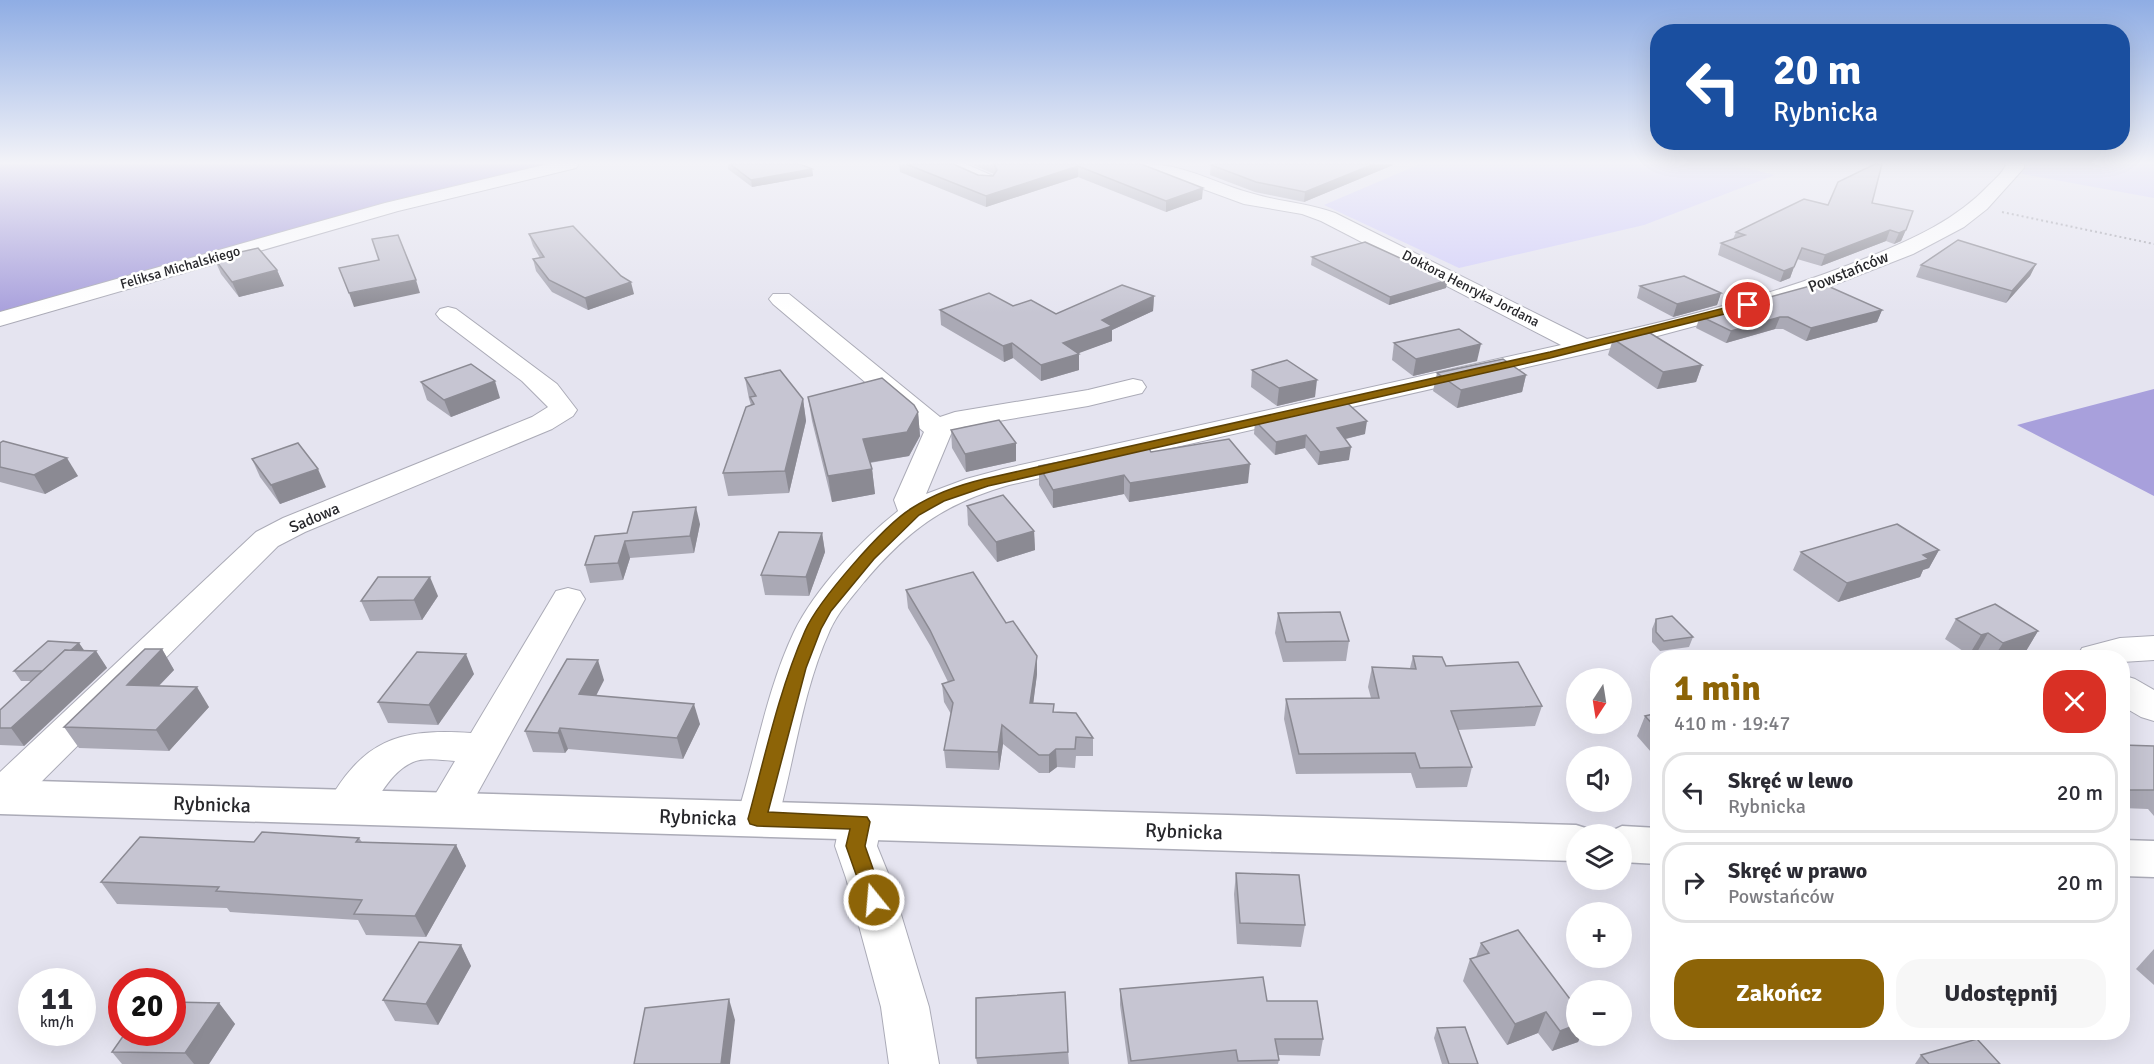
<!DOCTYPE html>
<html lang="pl">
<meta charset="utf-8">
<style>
:root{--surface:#fff;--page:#f7f7f7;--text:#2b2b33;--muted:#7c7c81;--line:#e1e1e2;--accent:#8d6407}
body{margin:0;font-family:Signika,sans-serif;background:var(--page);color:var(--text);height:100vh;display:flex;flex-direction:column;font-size:22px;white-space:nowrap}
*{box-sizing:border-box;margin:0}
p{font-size:20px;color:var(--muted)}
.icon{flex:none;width:33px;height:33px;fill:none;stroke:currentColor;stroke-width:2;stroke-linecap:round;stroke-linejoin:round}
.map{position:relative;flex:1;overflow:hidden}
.panel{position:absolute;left:1650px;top:650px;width:480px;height:390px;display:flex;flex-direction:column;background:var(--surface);border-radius:24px;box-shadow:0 6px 24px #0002}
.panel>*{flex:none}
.guide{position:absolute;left:1650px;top:24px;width:480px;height:126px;border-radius:24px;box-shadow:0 6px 24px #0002;background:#1a4fa0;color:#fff;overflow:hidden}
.needle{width:39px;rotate:192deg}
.controls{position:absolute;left:1566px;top:668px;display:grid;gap:12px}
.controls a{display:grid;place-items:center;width:66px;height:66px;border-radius:50%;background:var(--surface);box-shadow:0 6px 24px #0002;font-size:30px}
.speed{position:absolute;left:18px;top:968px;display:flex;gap:12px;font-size:30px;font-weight:700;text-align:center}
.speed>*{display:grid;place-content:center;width:78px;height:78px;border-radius:50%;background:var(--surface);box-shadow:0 6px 24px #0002;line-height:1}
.speed small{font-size:15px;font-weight:400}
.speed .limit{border:9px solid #d22;background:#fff;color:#111}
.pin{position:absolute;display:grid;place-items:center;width:51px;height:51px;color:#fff;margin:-26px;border:3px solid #fff;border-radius:50%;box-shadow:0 2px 6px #0007}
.me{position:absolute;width:66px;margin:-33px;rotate:343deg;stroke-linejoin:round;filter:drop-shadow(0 0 4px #0008)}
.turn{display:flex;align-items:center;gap:21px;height:126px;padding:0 24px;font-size:27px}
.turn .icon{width:78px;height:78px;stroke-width:2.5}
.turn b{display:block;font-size:42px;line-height:51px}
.round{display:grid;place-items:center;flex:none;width:63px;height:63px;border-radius:24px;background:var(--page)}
.headline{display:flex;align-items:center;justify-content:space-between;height:102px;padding:0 24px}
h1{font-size:36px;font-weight:700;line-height:45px;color:var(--accent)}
.action{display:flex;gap:12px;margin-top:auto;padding:12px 24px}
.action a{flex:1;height:69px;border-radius:24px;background:var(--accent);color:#fff;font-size:24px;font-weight:700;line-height:69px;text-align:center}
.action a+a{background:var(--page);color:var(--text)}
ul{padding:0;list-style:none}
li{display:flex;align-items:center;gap:18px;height:81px;margin:0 12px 9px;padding:0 12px;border:3px solid var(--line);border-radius:24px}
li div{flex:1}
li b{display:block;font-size:22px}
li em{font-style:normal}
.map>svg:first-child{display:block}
.green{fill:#d3cffa}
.forest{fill:#a8a0dc}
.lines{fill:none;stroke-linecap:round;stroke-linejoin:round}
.minor-casing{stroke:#ababb7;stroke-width:2}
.major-casing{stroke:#ababb7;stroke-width:3}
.path{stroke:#a0a0a9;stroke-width:2;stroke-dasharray:2 3;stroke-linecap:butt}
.minor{fill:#fff;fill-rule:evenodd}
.major{fill:#fff;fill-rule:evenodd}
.wall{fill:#aaa9b5}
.shaded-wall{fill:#8b8a93}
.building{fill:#c6c5d2;stroke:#8b8a93;stroke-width:1.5}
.route{fill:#8d6407;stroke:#5c4105;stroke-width:1.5}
.labels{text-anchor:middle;stroke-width:5;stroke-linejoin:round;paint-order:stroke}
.far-street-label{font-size:14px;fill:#27272b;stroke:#fff}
.street-label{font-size:16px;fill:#27272b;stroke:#fff}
.near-street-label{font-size:20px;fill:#27272b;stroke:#fff}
</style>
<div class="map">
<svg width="2154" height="1064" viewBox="0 0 2154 1064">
<rect width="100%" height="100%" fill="#e5e4f0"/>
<g class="green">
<polygon points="1420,164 1731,164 1775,175 1644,225 1459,268 1324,205"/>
<polygon points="2026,164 2154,164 2154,198 2022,174"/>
</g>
<g class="forest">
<polygon points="0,164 548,164 391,201 0,312"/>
<polygon points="2154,389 2154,496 2017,425"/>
</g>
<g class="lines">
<g class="minor-casing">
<g id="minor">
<polygon points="548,164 579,164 576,168 398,211 0,326 0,312 385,203"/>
<polygon points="942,164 966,164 993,176 995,180 993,184 979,184 945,168"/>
<path d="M 1143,164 C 1183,163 1216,184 1254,194 C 1281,202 1308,203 1335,213 L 1587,339 C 1683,318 1778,294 1869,257 C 1913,239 1956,220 1989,185 C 1995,179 2004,172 2006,164 L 2024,164 L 2024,168 L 1987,209 L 1964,227 L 1913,254 L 1803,297 L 1620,346 L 1009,485 C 943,504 908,530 864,582 C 852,597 838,612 830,630 C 803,689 795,757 778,819 L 772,831 L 757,835 L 742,831 L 736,819 C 756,757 766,691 794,632 C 815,589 861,540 898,511 L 894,500 L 924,432 L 773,304 L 769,299 L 773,294 L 789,294 L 940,417 L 955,412 L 1088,390 L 1133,379 L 1142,381 L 1146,387 L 1142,393 L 1088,406 L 963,427 L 951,434 L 926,494 L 966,479 L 1003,469 L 1561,345 L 1321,221 L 1302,214 L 1244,204 L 1146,168 Z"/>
<polygon points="448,307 456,309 557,384 577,410 573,416 552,429 305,532 278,546 15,808 0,813 0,772 256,532 283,518 532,417 548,407 522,381 440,319 436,314 440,309"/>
<path d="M 568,588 L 580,591 L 585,599 L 462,821 L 447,826 L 432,821 L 426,810 L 455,761 C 442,760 424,757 413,762 C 376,778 375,833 331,819 L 325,808 C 362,740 398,728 471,733 L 556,591 Z"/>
<polygon points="2154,636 2154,660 2122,662 2122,657 2077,657 2082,648 2120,638"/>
<polygon points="2122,675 2135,679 2154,690 2154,721 2141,717 2122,706"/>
<polygon points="861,806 876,810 882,822 877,846 890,878 929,1007 939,1064 889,1064 881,1007 846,878 835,846 840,822 846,810"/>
</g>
</g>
<g class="major-casing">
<g id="major">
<polygon points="0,780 1576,825 1592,830 1594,834 1576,834 1576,861 0,814"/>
<polygon points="1622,826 1658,828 1658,864 1622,862 1622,834 1605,834"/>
<polygon points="2122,840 2154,841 2154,877 2122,876"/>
</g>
</g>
<polyline class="path" points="2002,212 2154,244"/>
<use href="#minor" class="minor"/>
<use href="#major" class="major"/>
</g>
<g class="wall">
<polygon points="728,164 800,164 812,169 813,176 752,187 728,169"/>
<polygon points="899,164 953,164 978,175 993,176 994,174 971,164 1141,164 1202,199 1166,212 1078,177 986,207 900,172"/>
<polygon points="1211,165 1393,165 1304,202 1255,192 1210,175"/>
<polygon points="1872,203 1913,211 1901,241 1894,244 1886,241 1821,266 1797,259 1790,278 1780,282 1718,255 1721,243 1733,239 1736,232 1828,205"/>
<polygon points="529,234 634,294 588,310 552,292 536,271 533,259 540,258 533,246"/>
<polygon points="1312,257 1446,288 1389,305 1311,265"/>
<polygon points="214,258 277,270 284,286 239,297 221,274"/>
<polygon points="2036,264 2030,276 2006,303 1916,277 1921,265"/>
<polygon points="1640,286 1721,293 1717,305 1673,317 1637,298"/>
<polygon points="1154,296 1153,311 1112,330 1112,341 1077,353 1079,354 1079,370 1041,381 1013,358 1004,362 941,325 940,310 1013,306 1056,314"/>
<polygon points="1882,310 1877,322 1806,341 1783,329 1775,329 1726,343 1696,328 1700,316"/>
<polygon points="1613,339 1702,365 1696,382 1657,389 1608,355"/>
<polygon points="1394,343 1477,361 1413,376 1392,360"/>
<polygon points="1252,370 1315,397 1277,406 1251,387"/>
<polygon points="1437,373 1526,375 1522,392 1457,408 1433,391"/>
<polygon points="745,378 803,399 806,421 789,493 728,496 723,473 751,405 749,399"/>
<polygon points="421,382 500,398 451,417 427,400"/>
<polygon points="808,397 918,412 920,436 909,456 870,463 872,469 875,494 832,502 812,421"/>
<polygon points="1255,421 1365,434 1346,439 1349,460 1318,465 1305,448 1275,455 1254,434"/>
<polygon points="951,430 1016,461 966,472 952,448"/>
<polygon points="0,443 78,476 45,494 0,482"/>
<polygon points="1151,452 1248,483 1129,502 1124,494 1053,508 1039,485 1039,466"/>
<polygon points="252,459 326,487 280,504 260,477"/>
<polygon points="967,506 1034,531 1035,550 997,562 968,525"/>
<polygon points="700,524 694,553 630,558 623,580 590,583 585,565 627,533"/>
<polygon points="822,533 825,552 809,596 765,595 761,575"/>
<polygon points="1939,550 1929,568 1923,570 1920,577 1838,602 1793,570 1801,552"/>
<polygon points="906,590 1006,623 1037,656 1037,674 1033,703 1054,712 1093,738 1093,756 1076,756 1075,768 1057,767 1049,773 1039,773 1003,744 999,770 946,768 944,750 951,714 944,702 942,684 948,682 931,647 908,608"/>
<polygon points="438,596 422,620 370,621 361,601"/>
<polygon points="1278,613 1349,641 1346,661 1283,662 1275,633"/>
<polygon points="1656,619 1693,637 1689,647 1660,651 1652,642 1652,629"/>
<polygon points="1956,619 2038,631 2026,651 2008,657 1981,657 1976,654 1969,655 1945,639"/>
<polygon points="79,643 84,651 96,651 107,668 24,746 0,745 0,710 32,681 21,681 14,671"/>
<polygon points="162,649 174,670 159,686 209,707 169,751 79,748 64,727"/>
<polygon points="1413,656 1446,666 1542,706 1535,726 1458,730 1472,767 1467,787 1416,788 1411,773 1296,774 1284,719 1286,699 1371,698 1368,687 1372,667 1410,668"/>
<polygon points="474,674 438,725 388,723 378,702"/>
<polygon points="604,680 596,696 700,724 683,759 568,749 565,753 533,752 525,731"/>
<polygon points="1658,713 1658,760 1637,736 1645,716"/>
<polygon points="2122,745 2154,746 2154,816 2148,809 2122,808"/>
<polygon points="359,838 362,842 456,845 466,866 426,937 366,935 358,920 230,912 227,908 117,904 101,882 254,842"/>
<polygon points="1236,873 1305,925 1301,947 1237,944 1234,894"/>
<polygon points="1481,943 1576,1035 1581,1035 1578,1042 1552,1051 1538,1033 1507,1045 1463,981 1470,959 1476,957"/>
<polygon points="461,945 471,966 438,1025 395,1021 383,1000"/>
<polygon points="2154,949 2154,985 2136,969"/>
<polygon points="1120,989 1267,1001 1323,1039 1320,1056 1278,1055 1279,1060 1278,1064 1128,1064 1120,1005"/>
<polygon points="219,1003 235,1024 209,1064 122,1064 112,1052"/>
<polygon points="1437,1028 1478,1064 1442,1064 1434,1038"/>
<polygon points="1068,1052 1069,1064 977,1064 976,1058"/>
<polygon points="1921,1055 2000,1064 1915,1064"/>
</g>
<g class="shaded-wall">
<polygon points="1374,164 1393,164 1393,165 1304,202 1305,192"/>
<polygon points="1078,166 1078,177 986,207 986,196"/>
<polygon points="812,169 813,176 752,187 751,180"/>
<polygon points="1203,188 1202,199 1166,212 1166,201"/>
<polygon points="1890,230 1886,241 1821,266 1825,255"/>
<polygon points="1906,230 1901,241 1894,244 1899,233"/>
<polygon points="2036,264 2030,276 2006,303 2012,291"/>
<polygon points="1794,267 1790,278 1780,282 1784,271"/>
<polygon points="277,270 284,286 239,297 232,282"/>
<polygon points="416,280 420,293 354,307 349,293"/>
<polygon points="1448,280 1446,288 1389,305 1390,297"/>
<polygon points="631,282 634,294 588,310 585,298"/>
<polygon points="1721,293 1717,305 1673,317 1677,304"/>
<polygon points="1154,296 1153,311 1112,330 1112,341 1063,359 1063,343 1102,320"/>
<polygon points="1882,310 1877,322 1806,341 1811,328"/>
<polygon points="1780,317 1775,329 1726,343 1731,331"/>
<polygon points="1012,343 1013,358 1004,362 1003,346"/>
<polygon points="1481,344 1477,361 1413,376 1416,359"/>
<polygon points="1079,354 1079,370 1041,381 1041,365"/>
<polygon points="1702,365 1696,382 1657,389 1663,372"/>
<polygon points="1526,375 1522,392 1457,408 1461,390"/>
<polygon points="1317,380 1315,397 1277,406 1279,388"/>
<polygon points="495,381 500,398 451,417 444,400"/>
<polygon points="803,399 806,421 789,493 785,471"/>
<polygon points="918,412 920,436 909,456 866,463 863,439"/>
<polygon points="1367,421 1365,434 1336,441 1337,428"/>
<polygon points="1306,435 1305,448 1275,455 1276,442"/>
<polygon points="1016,443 1016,461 966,472 965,454"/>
<polygon points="1351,447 1349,460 1318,465 1320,452"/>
<polygon points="67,458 78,476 45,494 34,475"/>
<polygon points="1250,464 1248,483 1129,502 1130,483"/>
<polygon points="318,469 326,487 280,504 271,485"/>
<polygon points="872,469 875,494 832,502 828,476"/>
<polygon points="1124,475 1124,494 1053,508 1053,490"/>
<polygon points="696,507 700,524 694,553 690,536"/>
<polygon points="1034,531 1035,550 997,562 996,542"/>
<polygon points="822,533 825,552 809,596 806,577"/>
<polygon points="625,541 630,558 623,580 618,563"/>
<polygon points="1939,550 1929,568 1923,570 1920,577 1838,602 1847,583"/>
<polygon points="430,577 438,596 422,620 414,600"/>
<polygon points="2038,631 2026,651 2008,657 1994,657 2003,643"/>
<polygon points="1988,633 1976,654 1969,655 1981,635"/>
<polygon points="79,643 86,653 47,671"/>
<polygon points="162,649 174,670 140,705 127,685"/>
<polygon points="96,651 107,668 24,746 11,728"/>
<polygon points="466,654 474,674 438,725 429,705"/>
<polygon points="1037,656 1037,674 1031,721 1030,703"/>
<polygon points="598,660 604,680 586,715 579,694"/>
<polygon points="197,687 209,707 169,751 156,730"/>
<polygon points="694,704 700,724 683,759 677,738"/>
<polygon points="1002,725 1003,744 999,770 998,752"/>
<polygon points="560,728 568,749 565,753 558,733"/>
<polygon points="1056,749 1057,767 1049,773 1049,755"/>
<polygon points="456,845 466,866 426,937 415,916"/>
<polygon points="461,945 471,966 438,1025 426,1004"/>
<polygon points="729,999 735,1020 730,1064 721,1064"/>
<polygon points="219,1003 235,1024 209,1064 194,1064 185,1053"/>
<polygon points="1546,1012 1538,1033 1507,1045 1515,1024"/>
<polygon points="1576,1025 1576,1035 1581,1035 1578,1042 1552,1051 1560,1031"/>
</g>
<g class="building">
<polygon points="730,164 800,164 812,169 751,180"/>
<polygon points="906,164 953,164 978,175 993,176 997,170 994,164 1141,164 1203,188 1166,201 1078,166 986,196"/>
<polygon points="1213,164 1374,164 1305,192 1256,182 1211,165"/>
<polygon points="1875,164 1882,164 1872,203 1913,211 1906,230 1899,233 1890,230 1825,255 1802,248 1794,267 1784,271 1721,243 1745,235 1736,232 1804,199 1828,205 1838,182"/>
<polygon points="573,226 621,276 631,282 585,298 549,280 533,259 544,257 529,234"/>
<polygon points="398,235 416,280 349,293 339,268 379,260 372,239"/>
<polygon points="1958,240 2036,264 2012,291 1921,265"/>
<polygon points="1365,242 1448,280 1390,297 1312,257"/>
<polygon points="258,248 277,270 232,282 214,258"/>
<polygon points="1684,276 1721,293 1677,304 1640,286"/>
<polygon points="1821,283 1882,310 1811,328 1788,317 1780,317 1731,331 1700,316"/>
<polygon points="1122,285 1154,296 1102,320 1112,326 1063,343 1079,354 1041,365 1012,343 1003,346 940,310 989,293 1013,306 1031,300 1056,314"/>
<polygon points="1459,329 1481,344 1416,359 1394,343"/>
<polygon points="1650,333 1702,365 1663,372 1613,339"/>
<polygon points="1503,359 1526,375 1461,390 1437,373"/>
<polygon points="1287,360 1317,380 1279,388 1252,370"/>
<polygon points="471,364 495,381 444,400 421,382"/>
<polygon points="780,370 803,399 785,471 723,473 746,407 754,404 750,397 756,396 745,378"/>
<polygon points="882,378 914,405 918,412 907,432 863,439 872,469 828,476 808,397"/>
<polygon points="1339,400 1345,401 1367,421 1337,428 1351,447 1320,452 1306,435 1276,442 1255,421"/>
<polygon points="999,420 1016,443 965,454 951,430"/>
<polygon points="1229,439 1250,464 1130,483 1124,475 1053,490 1039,466 1147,445 1151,452"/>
<polygon points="3,441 67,458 34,475 0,467 0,443"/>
<polygon points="298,443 318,469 271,485 252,459"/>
<polygon points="1003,495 1034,531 996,542 967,506"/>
<polygon points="696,507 690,536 625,541 618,563 585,565 595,536 627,533 633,512"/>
<polygon points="1897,524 1939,550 1923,555 1929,559 1847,583 1801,552"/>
<polygon points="779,532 822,533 806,577 761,575"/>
<polygon points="973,572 1006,623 1013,621 1037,656 1030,703 1054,704 1053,712 1076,713 1093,738 1076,737 1075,749 1056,749 1049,755 1039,755 1002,725 998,752 944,750 953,703 942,684 954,680 930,630 906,590"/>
<polygon points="378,577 430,577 414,600 361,601"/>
<polygon points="1995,604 2038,631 2003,643 1988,633 1981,635 1956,619"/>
<polygon points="1340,612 1349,641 1286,642 1278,613"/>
<polygon points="1672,616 1693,637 1664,641 1656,632 1656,619"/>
<polygon points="48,641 79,643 70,651 65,650 43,671 14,671"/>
<polygon points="145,649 162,649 127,685 197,687 156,730 64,727"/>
<polygon points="65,650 96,651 11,728 0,728 0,710"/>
<polygon points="417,652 466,654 429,705 378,702"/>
<polygon points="1413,656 1442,657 1446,666 1518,662 1542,706 1451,711 1472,767 1420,768 1415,753 1299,754 1286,699 1379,698 1372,667 1416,669"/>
<polygon points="567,659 598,660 579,694 694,704 677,738 560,728 558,733 525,731"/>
<polygon points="1658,713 1658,730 1645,716"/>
<polygon points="2122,745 2154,746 2154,790 2122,790"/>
<polygon points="262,832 359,838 356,842 456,845 415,916 354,914 362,900 216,891 219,887 101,882 140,837 254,842"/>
<polygon points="1236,873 1299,875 1305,925 1240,923"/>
<polygon points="1518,930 1576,1007 1576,1025 1560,1031 1546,1012 1515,1024 1470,959 1489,953 1481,943"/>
<polygon points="419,942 461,945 426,1004 383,1000"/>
<polygon points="1263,977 1267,1001 1317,1001 1323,1039 1275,1039 1279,1060 1238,1061 1236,1050 1131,1061 1120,989"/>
<polygon points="1065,992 1068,1052 976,1058 976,998"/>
<polygon points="729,999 721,1064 634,1064 645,1008"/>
<polygon points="172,1002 219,1003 185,1053 112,1052 126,1032 172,1032"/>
<polygon points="1465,1027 1478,1064 1449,1064 1437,1028"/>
<polygon points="1977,1039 2000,1064 1929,1064 1921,1055"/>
</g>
<linearGradient id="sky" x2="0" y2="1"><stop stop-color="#8fade4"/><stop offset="0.52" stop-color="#f3f3f8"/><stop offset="1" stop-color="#f3f3f8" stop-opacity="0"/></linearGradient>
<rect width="2154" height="313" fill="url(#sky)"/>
<path class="route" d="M 1748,302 L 1753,305 L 1752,307 L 1550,358 L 988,486 L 944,501 L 919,515 L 874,559 L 831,611 L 821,629 L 806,668 L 768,812 L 867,817 L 870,822 L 865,846 L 884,900 L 881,905 L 874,908 L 867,905 L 865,900 L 846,846 L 850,829 L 757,826 L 750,824 L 748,819 C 765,756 779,690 805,631 C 818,601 884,525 912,508 C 934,494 959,485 984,479 L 1550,352 Z"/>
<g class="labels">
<g class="far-street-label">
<text transform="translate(180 267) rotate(-16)" y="5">Feliksa Michalskiego</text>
<text transform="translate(1471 288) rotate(27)" y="5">Doktora Henryka Jordana</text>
</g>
<g class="street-label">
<text transform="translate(1848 271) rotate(-22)" y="6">Powstańców</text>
<text transform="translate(314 517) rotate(-23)" y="6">Sadowa</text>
</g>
<g class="near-street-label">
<text transform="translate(212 804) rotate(2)" y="7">Rybnicka</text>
<text transform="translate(698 817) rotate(2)" y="7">Rybnicka</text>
<text transform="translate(1184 831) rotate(2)" y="7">Rybnicka</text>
</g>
</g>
</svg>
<div class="controls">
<a><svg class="needle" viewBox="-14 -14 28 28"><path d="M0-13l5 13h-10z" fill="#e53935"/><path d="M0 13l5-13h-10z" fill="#7c7c81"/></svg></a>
<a><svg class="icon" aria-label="sound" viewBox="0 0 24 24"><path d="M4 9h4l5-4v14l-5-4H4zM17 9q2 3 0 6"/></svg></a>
<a><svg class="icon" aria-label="layers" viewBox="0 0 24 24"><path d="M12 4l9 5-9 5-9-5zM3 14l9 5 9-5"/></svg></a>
<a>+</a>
<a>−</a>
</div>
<div class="speed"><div>11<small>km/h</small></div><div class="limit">20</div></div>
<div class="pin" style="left:1748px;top:305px;background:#d93025"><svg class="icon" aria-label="arrive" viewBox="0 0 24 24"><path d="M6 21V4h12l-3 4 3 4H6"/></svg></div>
<svg class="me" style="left:874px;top:900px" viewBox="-20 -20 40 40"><circle r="17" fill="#8d6407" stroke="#fff" stroke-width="3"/><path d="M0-11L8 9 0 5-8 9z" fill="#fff"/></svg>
<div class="guide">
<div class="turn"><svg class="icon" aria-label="left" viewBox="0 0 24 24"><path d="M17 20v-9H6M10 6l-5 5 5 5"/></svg><div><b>20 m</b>Rybnicka</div></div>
</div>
<section class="panel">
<div class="headline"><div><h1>1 min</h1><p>410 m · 19:47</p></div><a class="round" style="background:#d93025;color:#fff"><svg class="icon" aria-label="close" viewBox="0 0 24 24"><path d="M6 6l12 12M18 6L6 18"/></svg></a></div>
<ul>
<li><svg class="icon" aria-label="left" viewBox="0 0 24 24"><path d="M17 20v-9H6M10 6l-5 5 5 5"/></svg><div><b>Skręć w lewo</b><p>Rybnicka</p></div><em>20 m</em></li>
<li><svg class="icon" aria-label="right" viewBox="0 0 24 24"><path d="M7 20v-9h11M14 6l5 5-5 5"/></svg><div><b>Skręć w prawo</b><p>Powstańców</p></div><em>20 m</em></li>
</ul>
<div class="action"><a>Zakończ</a><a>Udostępnij</a></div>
</section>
</div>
